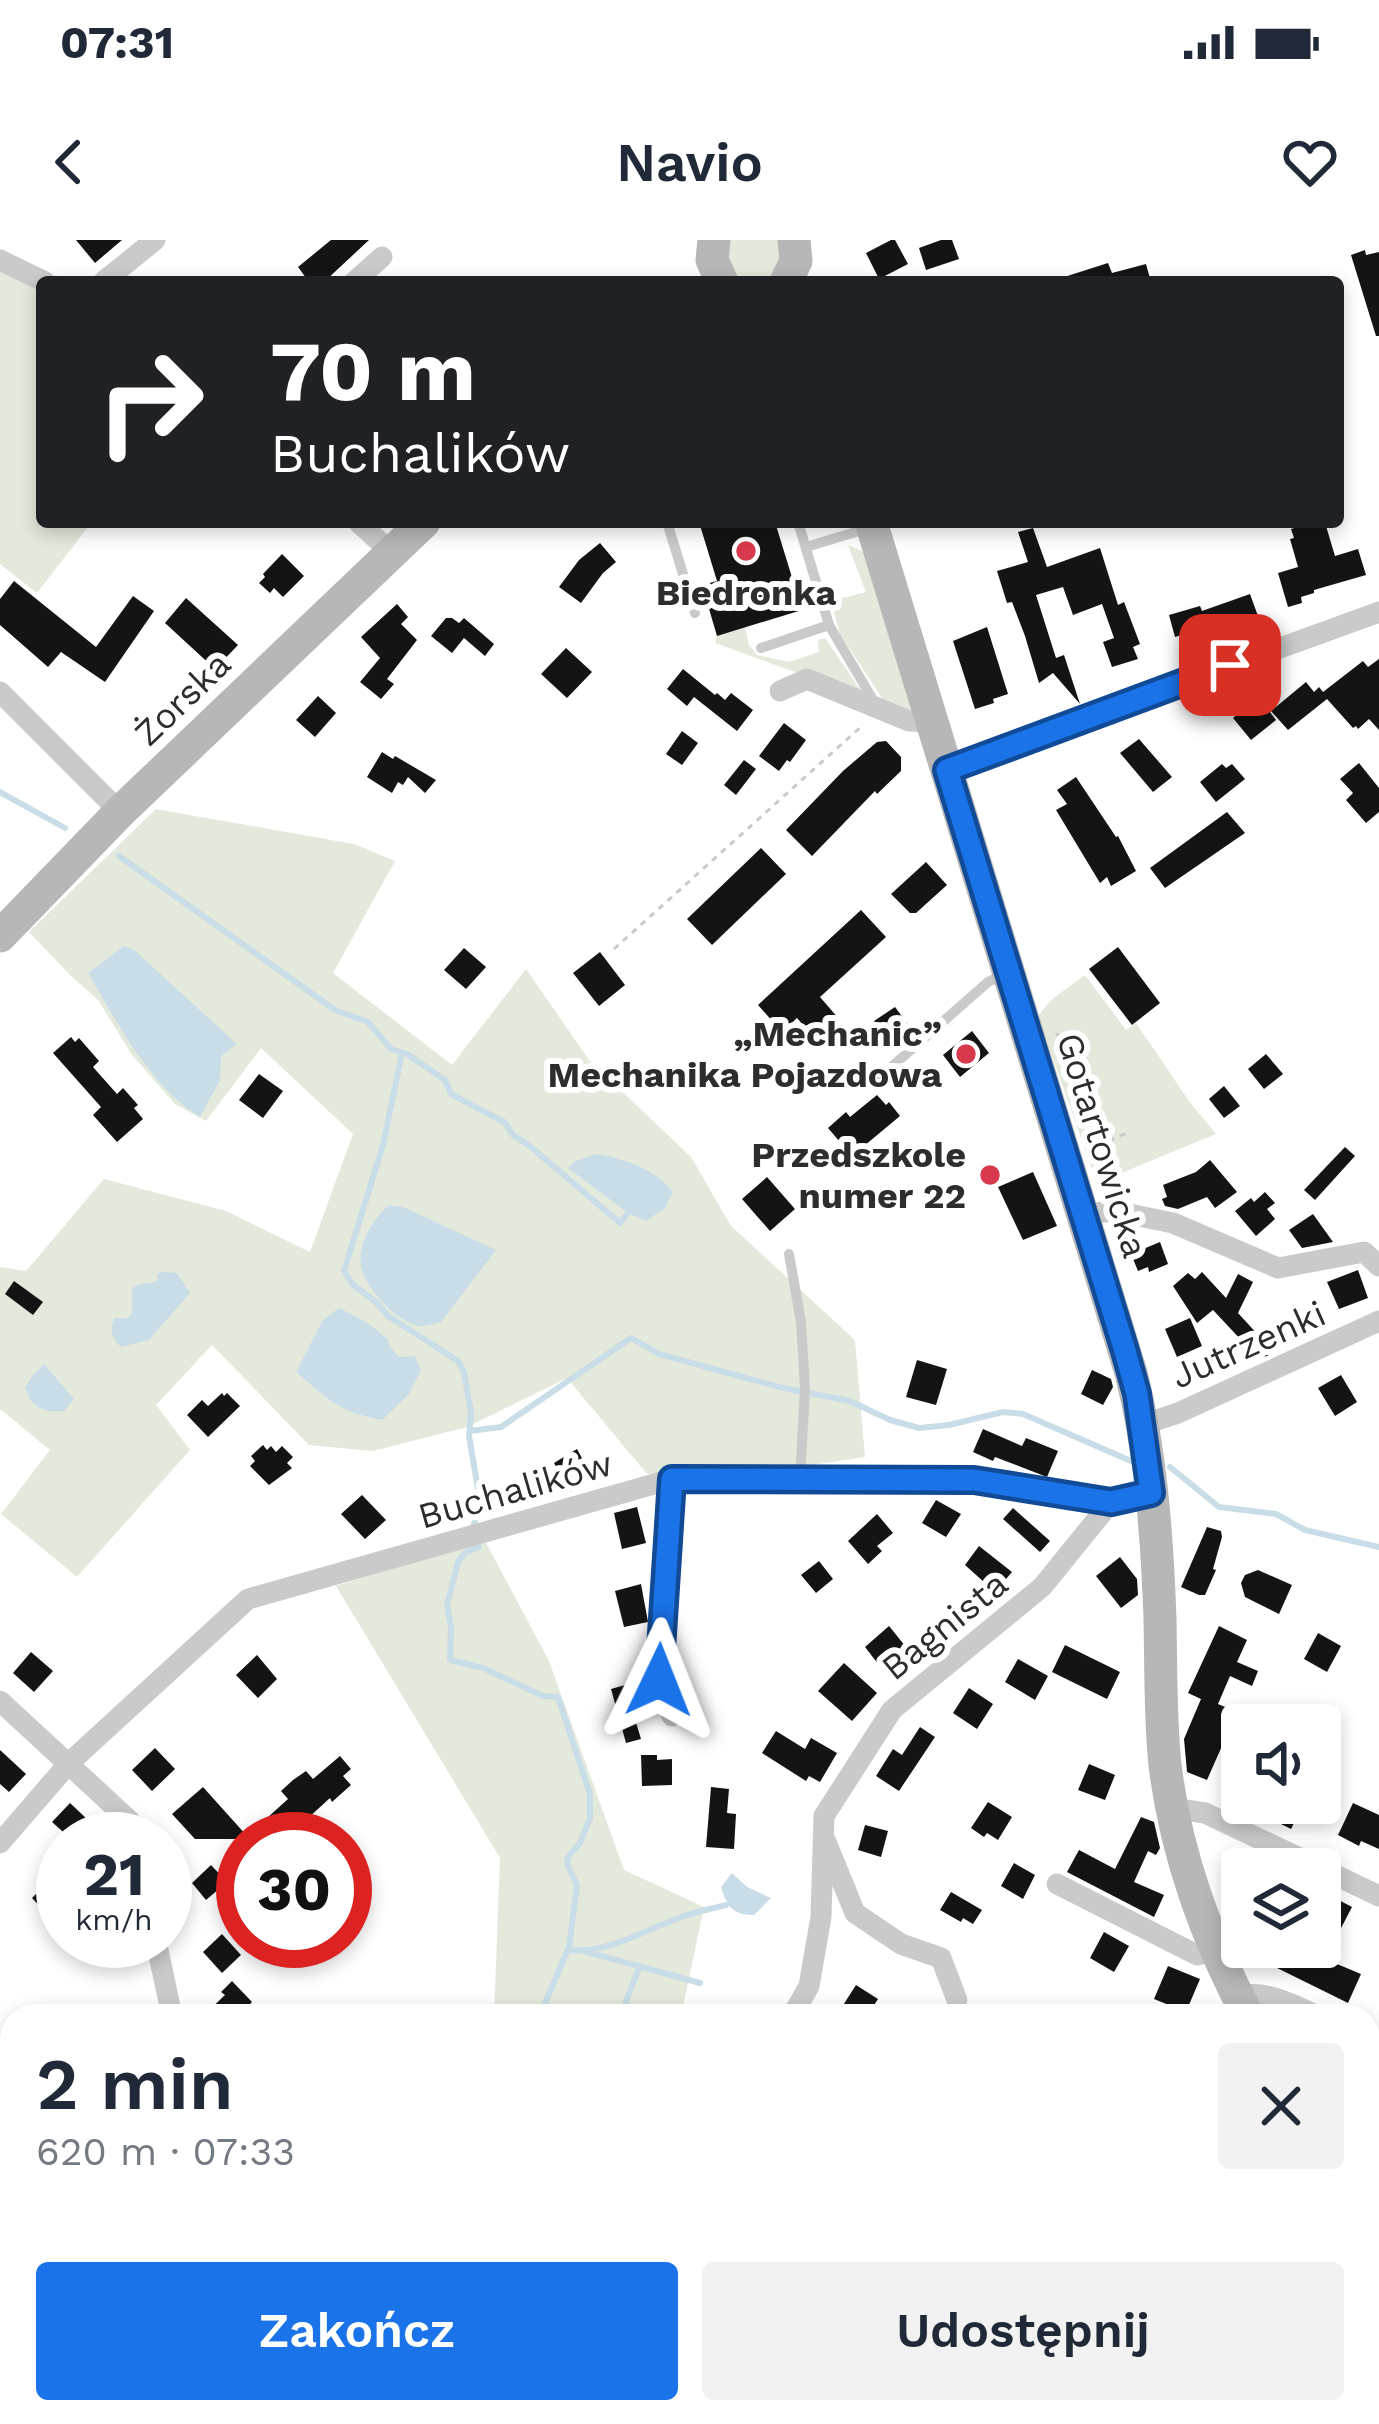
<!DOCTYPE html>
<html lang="pl">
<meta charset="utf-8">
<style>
:root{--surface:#fff;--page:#f2f2f3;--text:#1f2937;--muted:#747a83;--accent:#1a73e8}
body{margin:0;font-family:"Work Sans",sans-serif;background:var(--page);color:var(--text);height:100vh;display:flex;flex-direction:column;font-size:45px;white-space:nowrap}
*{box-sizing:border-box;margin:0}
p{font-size:39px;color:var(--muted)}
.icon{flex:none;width:66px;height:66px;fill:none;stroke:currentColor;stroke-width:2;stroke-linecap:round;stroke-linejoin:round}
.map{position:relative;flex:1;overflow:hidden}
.details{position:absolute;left:0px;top:1764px;width:1380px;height:420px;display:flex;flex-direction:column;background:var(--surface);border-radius:36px 36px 0 0;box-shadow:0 6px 18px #0003}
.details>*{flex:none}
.guide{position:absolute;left:36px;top:36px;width:1308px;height:252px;border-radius:12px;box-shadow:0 6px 18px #0003;background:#202124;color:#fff;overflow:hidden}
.fabs{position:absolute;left:1221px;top:1464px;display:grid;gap:24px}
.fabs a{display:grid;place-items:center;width:120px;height:120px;border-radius:12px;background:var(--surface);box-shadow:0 6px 18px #0003;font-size:60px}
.speed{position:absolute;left:36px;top:1572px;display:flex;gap:24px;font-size:60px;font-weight:700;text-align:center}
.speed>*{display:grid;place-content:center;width:156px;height:156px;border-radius:50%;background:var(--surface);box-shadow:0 6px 18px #0003;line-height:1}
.speed small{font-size:30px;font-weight:400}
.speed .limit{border:18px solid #d22;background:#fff;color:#111}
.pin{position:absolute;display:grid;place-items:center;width:102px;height:102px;color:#fff;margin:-51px;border-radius:24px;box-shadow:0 6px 18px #0006}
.me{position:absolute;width:132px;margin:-66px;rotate:2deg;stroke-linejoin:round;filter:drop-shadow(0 0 9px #0008)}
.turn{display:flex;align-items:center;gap:42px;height:252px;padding:0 36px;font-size:54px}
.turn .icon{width:156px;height:156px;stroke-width:2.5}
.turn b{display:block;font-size:84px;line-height:102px}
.round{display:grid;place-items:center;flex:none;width:126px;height:126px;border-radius:12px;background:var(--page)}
.head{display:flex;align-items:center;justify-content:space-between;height:204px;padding:0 36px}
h1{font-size:72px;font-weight:600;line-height:90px}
.cta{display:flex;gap:24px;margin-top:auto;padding:24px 36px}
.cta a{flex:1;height:138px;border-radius:12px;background:var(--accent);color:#fff;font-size:48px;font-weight:600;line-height:138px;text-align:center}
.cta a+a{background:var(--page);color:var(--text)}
.status{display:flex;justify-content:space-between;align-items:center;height:84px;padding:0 60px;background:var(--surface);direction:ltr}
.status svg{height:33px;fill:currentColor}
header{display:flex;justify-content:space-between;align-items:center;height:156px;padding:0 36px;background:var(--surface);font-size:54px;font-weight:600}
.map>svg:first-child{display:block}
.green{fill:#e3e9db;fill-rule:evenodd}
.water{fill:#c8dde8}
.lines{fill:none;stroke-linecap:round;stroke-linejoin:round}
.stream{stroke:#c8dde8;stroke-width:6}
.building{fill:#141414}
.path{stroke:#cacaca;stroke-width:3;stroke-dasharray:6 6;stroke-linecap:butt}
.lane{stroke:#cacaca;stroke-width:10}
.street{stroke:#cacaca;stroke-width:21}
.secondary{stroke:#b7b7b7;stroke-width:33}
.route-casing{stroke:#114b97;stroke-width:30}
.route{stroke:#1a73e8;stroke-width:21}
.poi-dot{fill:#d9394c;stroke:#fff;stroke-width:4.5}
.labels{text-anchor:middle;stroke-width:12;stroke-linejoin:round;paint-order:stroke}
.poi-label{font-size:36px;font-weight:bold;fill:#2d2d2d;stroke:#fff;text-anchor:end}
.street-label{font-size:36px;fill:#2d2d2d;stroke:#fff}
</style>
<div class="status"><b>07:31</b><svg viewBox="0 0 49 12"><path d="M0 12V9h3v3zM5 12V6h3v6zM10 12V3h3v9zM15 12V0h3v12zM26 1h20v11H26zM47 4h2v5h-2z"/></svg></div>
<header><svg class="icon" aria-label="back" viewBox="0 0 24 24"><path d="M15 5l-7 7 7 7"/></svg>Navio<svg class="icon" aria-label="heart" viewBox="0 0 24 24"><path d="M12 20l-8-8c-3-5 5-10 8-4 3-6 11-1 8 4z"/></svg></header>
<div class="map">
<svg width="1379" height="2184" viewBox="0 0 1379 2184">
<rect width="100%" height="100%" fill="#fff"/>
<g class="green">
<path d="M 728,0 L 781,0 L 784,10 L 772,37 C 741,52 723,31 728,0 Z"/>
<polygon points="0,28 42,48 42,282 92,282 37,353 0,324"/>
<polygon points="848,305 867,313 914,476 888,467 840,394 831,361 866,352"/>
<polygon points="745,387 749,405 757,415 789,422 819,412 818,400 825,398 866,458 715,403 717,396"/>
<path d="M 156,569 L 354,604 L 395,621 L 333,733 L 452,825 L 526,729 L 589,820 L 691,917 L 731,986 L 855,1100 L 865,1217 L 779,1230 L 647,1234 L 567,1138 L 467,1187 L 373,1211 L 309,1205 L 212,1105 L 156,1165 L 190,1210 L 77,1337 L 1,1274 L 50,1210 L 0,1169 L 0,1027 L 26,1031 L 104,939 L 226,971 L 310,1012 L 353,894 L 261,808 L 206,881 L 175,864 L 132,815 L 98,760 L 70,735 L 29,692 ZM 322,1081 L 390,1107 L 399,1118 L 382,1180 C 339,1173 328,1159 296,1132 Z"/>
<polygon points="1085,735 1126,790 1136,783 1189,861 1216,894 1097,943 1038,776 1051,760"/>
<polygon points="484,1299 549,1421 624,1630 704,1667 681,1776 494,1776 500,1618 336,1346"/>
<polygon points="428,2172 739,2172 734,2184 447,2184"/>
</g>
<g class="water">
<path d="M 124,706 L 134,710 L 237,804 L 221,816 L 220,840 L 200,877 C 152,849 115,779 88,733 Z"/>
<path d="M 597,914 C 627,920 653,928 673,952 L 665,968 L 646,981 L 628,973 L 568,928 L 575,921 Z"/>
<path d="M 389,965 L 403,967 L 496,1010 L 441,1082 C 434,1083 428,1086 421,1086 C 399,1085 364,1047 361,1026 C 358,1003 373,979 389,965 Z"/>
<path d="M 163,1032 L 177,1033 L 190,1053 L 149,1100 L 121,1107 C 111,1097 110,1091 114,1078 L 128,1078 L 132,1073 L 132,1048 C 140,1041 150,1046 158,1040 L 157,1034 Z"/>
<path d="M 339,1068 L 366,1082 L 388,1099 L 390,1107 L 399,1117 L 415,1116 L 421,1130 L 409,1154 L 382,1180 C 339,1173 328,1159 296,1132 L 322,1081 Z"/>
<path d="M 44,1124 L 74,1159 L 64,1171 C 44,1173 32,1168 25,1148 L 33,1135 Z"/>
<path d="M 732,1633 L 747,1647 L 771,1658 L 754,1675 C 733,1675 727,1667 721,1647 Z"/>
</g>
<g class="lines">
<g class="stream">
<polyline points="0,552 65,588"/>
<polyline points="119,616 335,770 368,782 391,809 407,814 445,840 451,854 504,882 513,895 531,907 620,983 628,973"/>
<polyline points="402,813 383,905 344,1031 353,1045 376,1062 388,1076 458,1121 464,1132 471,1173 469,1196 480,1261 473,1288"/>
<polyline points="470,1191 501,1187 631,1098 659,1114 783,1148 850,1161 890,1180 919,1188 949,1185 1003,1172 1023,1174 1131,1221"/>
<polyline points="1170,1227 1219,1267 1276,1274 1305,1290 1379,1307"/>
<polyline points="479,1307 465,1313 458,1322 447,1365 451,1387 450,1420 483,1428 543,1456 558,1457 590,1554 590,1578 580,1603 568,1617 567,1624 577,1645 569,1707 545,1763 545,1776"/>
<path d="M 569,1710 C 606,1714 645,1690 679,1678 C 694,1672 710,1669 726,1665"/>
<polyline points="587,1712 700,1743"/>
<polyline points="626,1776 626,1761 639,1728"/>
<polyline points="616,2184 620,2172"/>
</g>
</g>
<g class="building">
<polygon points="76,0 122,0 95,23"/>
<polygon points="331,0 369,0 324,42 309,42 298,27"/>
<polygon points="891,0 895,0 908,24 879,39 866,13"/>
<polygon points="941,0 952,0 959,19 926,30 919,8"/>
<polygon points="1365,10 1366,15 1379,12 1379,96 1376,96 1351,15"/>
<polygon points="1108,23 1112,33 1146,24 1151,42 1058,42 1058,39"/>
<polygon points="699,282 775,282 802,370 717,396 702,345 717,341"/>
<polygon points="1314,282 1320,282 1322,287 1326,286 1335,316 1358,309 1366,335 1314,350 1314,353 1301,357 1302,363 1288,367 1278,333 1298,327 1290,299 1294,298 1291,289"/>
<polygon points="1033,288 1047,327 1100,308 1118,365 1124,362 1140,404 1133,407 1138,419 1112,427 1103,402 1114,398 1102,364 1073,375 1063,347 1036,355 1056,418 1064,415 1080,464 1053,433 1039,443 1025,396 1012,362 1007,363 997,331 1028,322 1018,292"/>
<polygon points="600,303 616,322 603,333 581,363 559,347 579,320"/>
<polygon points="282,314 304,336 283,357 274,348 270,353 259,343 265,337 263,334"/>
<polygon points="14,341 96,407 133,356 154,371 105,442 61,412 48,427 0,385 0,359"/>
<polygon points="1250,354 1258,376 1184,400 1182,395 1175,397 1169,375 1200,366 1202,371"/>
<polygon points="186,358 238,405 215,429 165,383"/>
<polygon points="397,364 408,377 401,384 417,400 387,439 394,444 381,459 360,442 380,418 361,397"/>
<polygon points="446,378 452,378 459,383 464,378 494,404 485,416 464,398 452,413 431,396"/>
<polygon points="987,387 1008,454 993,459 994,463 975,469 953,401"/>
<polygon points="566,408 592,432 567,458 541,434"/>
<polygon points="1379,419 1379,490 1369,479 1358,489 1356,486 1353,488 1327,459 1288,490 1271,471 1306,442 1314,452 1319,447 1323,452 1363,421 1368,427"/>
<polygon points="683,429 715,455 717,453 725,460 731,453 753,470 737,491 694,457 687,466 667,449"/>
<polygon points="318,456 336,473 315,497 296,480"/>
<polygon points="1252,462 1260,472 1266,467 1276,480 1251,500 1233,478"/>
<polygon points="784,483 806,500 790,522 787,520 779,531 759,516"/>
<polygon points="682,491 698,503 682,525 666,514"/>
<polygon points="1139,499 1172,537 1153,552 1120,513"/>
<polygon points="886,501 901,517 901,531 877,554 875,551 812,616 786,590 843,531 877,502"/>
<polygon points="382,512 393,519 395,516 436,540 425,553 408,537 403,545 398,542 392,553 367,537"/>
<polygon points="744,520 756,529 736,555 724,545"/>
<polygon points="1359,523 1379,548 1379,572 1366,583 1346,560 1353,553 1340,539"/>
<polygon points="1222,524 1226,528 1232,524 1245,539 1216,562 1200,542"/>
<polygon points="1076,537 1116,597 1118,596 1136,631 1111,646 1107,637 1100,643 1056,570 1067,564 1057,550"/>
<polygon points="1227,572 1245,593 1165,648 1150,628"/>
<polygon points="761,608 786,634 712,705 687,679"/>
<polygon points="926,622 947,645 916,673 910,673 891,654"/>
<polygon points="861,670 886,697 820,757 839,779 816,800 797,778 782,792 758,765"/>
<polygon points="1118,707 1160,763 1132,785 1089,729"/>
<polygon points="464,708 486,727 466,749 444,730"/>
<polygon points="600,712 625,745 599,766 573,733"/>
<polygon points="895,767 909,786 888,801 874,781"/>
<polygon points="972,791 989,813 960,837 943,815"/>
<polygon points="71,797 75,802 79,798 99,821 93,827 117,854 123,848 138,865 134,868 143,879 117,902 93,875 101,867 53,813"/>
<polygon points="1266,814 1283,834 1264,849 1248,829"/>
<polygon points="259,834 283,851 263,878 239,860"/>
<polygon points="1224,846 1240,866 1224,878 1209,859"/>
<polygon points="877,855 886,865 889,862 900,876 852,916 828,888 846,872 850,877"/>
<polygon points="1345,907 1355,916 1315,960 1304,950"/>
<polygon points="1210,920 1237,952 1215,968 1207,957 1178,969 1165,966 1162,959 1167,957 1163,945 1196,932"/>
<polygon points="1033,932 1057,986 1023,1000 998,947"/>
<polygon points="767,937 795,969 770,991 742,959"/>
<polygon points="1265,952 1275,963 1267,969 1275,979 1256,996 1235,971 1251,958 1254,962"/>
<polygon points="1313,974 1333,1002 1302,1008 1289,990"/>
<polygon points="1160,1002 1168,1024 1149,1032 1148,1027 1138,1031 1131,1014"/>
<polygon points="1358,1030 1368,1058 1339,1069 1327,1042"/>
<polygon points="1202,1032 1226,1058 1238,1034 1253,1042 1238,1073 1273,1111 1269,1115 1259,1119 1213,1070 1197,1083 1173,1046 1188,1033 1195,1039"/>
<polygon points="14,1041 43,1062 33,1075 5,1054"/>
<polygon points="1190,1078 1202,1106 1177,1117 1165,1089"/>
<polygon points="917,1120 947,1129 936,1165 906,1157"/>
<polygon points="1092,1130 1111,1139 1113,1147 1103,1165 1081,1154"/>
<polygon points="1341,1135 1357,1162 1335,1176 1318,1148"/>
<polygon points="222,1153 224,1156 227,1153 240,1166 208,1197 187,1175 202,1160 208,1166"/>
<polygon points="983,1189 1022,1206 1026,1198 1058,1211 1047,1237 995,1217 993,1221 973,1212"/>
<polygon points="263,1205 267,1210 271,1206 276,1212 282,1206 293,1217 287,1223 292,1228 269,1245 250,1226 255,1221 251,1216"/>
<polygon points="577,1209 591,1235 580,1241 583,1246 570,1252 554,1223"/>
<polygon points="362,1255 386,1280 365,1299 341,1274"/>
<polygon points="936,1260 961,1274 946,1297 922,1283"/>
<polygon points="637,1267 646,1303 622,1309 614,1273"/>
<polygon points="1013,1268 1050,1301 1040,1312 1003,1279"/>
<polygon points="877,1274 893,1293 877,1306 882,1311 868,1324 848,1301"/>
<polygon points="1207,1287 1221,1291 1222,1297 1213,1329 1216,1330 1205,1355 1199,1355 1181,1347"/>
<polygon points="979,1306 1012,1332 995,1352 965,1325"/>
<polygon points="1120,1317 1137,1339 1138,1355 1121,1368 1096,1336"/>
<polygon points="819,1321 833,1339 816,1353 801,1335"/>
<polygon points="1258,1330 1292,1345 1279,1374 1245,1357 1241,1343 1245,1335"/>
<polygon points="641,1344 648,1382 624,1387 615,1351"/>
<polygon points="889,1386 906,1407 882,1429 865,1407"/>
<polygon points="1219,1386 1247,1400 1237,1422 1258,1431 1252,1446 1230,1436 1218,1464 1237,1472 1207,1540 1187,1532 1184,1499 1201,1459 1188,1453"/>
<polygon points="1318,1393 1341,1406 1327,1432 1304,1419"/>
<polygon points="1065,1405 1120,1432 1107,1459 1052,1432"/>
<polygon points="31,1412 53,1431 34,1452 13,1433"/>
<polygon points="257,1415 277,1439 258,1458 236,1435"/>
<polygon points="1018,1419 1048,1436 1035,1460 1005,1442"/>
<polygon points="844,1423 877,1453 852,1481 818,1451"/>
<polygon points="636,1442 645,1473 634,1476 641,1499 626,1503 611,1449"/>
<polygon points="969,1448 993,1464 977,1489 953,1473"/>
<polygon points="920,1487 935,1497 899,1551 876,1536 893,1509 902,1515"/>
<polygon points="776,1491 805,1509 811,1498 837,1513 820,1542 809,1536 806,1541 762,1513"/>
<polygon points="155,1508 175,1529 152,1551 132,1530"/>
<polygon points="0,1510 26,1534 9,1552 0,1544"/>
<polygon points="641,1515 657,1515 657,1520 672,1519 672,1545 642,1546"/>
<polygon points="340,1516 351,1529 343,1536 351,1545 332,1562 330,1558 285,1599 195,1599 172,1574 203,1547 247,1596 288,1559 281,1551 293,1540 306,1531 313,1539"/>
<polygon points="1089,1524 1115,1535 1105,1560 1078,1550"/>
<polygon points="711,1547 729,1549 727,1573 736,1574 734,1609 706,1607"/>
<polygon points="988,1562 1012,1577 998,1600 987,1593 984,1597 971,1588"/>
<polygon points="70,1563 88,1580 84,1585 90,1591 82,1599 71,1599 52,1582"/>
<polygon points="1239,1563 1304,1563 1291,1589"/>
<polygon points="1353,1563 1379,1575 1379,1609 1361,1601 1359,1606 1338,1595"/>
<polygon points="1141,1577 1154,1582 1160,1608 1156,1615 1148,1611 1134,1642 1164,1655 1154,1677 1067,1632 1079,1610 1115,1629"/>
<polygon points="865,1585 888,1591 881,1617 858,1610"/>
<polygon points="1014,1623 1035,1635 1023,1659 1001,1646"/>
<polygon points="211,1625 227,1642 206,1660 192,1643"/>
<polygon points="48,1642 63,1657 63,1691 32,1658"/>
<polygon points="951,1652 982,1670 973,1684 963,1678 961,1682 940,1670"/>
<polygon points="1333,1657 1352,1667 1325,1719 1361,1734 1348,1763 1269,1724 1277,1707 1320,1707 1320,1684"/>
<polygon points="1104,1692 1129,1706 1114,1732 1090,1718"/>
<polygon points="222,1694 241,1715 222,1733 203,1712"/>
<polygon points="1168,1726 1200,1739 1186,1772 1154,1759"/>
<polygon points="232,1741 252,1762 238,1776 203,1776 225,1755 221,1752"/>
<polygon points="856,1745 878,1759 867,1776 850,1776 840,1770"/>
</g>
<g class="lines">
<g class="path">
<polyline points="614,709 864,484"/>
<polyline points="1057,793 1110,948"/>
<polyline points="1098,906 1127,893"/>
<polyline points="418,2172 437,2184"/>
</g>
<g class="lane">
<polyline points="667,282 695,373"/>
<polyline points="798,282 829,385 876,465"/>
<polyline points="806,307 869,288"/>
<polyline points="761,408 829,385"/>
<polyline points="880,837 988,742 1006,733"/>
<polyline points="789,1014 801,1082 805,1148 800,1240"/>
</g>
<g class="street">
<polyline points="0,20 45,42"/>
<polyline points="103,42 155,0"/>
<polyline points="354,42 382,17"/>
<polyline points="358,282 390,311"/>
<polyline points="780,451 807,439 909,481 932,482"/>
<polyline points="0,452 120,572"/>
<polyline points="947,529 1379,372"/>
<polyline points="1084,974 1115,971 1173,983 1278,1028 1364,1012 1379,1026"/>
<polyline points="1142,1185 1178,1173 1379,1081"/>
<polyline points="0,1461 130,1581 134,1599"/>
<polyline points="672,1476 660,1440 672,1239"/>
<polyline points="1172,1568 1205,1573 1379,1656"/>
<polyline points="826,1602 855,1673 901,1704 941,1718 957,1760"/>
<polyline points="0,1603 69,1523 248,1359 672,1239 974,1240 1111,1262 1151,1253"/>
<polyline points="1057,1644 1197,1715 1216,1710"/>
<polyline points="156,1701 172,1776"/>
<path d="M 1237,1756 C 1267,1750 1292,1764 1318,1776"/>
<polyline points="792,1776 809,1746 821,1677 824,1576 892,1470 1042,1347 1111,1262"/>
<polyline points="1368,1799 1379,1804"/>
<polyline points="1368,1952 1379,1955"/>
<polyline points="922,2172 948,2184"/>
<polyline points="359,2184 361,2182 360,2172"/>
</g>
<g class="secondary">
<polyline points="714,0 712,20 722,42"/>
<polyline points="786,42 796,21 794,0"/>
<path d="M 871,282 L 1131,1133 C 1151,1212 1157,1296 1160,1378 C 1161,1427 1160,1476 1165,1525 C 1176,1615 1206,1696 1248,1776"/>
<polyline points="0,696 120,572 424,282"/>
<polyline points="1368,2006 1379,2027"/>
</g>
</g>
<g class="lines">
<g class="route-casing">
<polyline id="route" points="659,1440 672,1239 974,1240 1111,1262 1151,1253 1137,1154 1125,1111 947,530 1230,425"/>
</g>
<use href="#route" class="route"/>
</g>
<g class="poi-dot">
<circle cx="746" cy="311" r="12"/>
<circle cx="966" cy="814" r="12"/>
<circle cx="990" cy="935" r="12"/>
</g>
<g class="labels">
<g class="poi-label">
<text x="746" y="365" text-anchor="middle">Biedronka</text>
<text x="942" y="806">„Mechanic”<tspan x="942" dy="41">Mechanika Pojazdowa</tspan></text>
<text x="966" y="927">Przedszkole<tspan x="966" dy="41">numer 22</tspan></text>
</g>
<g class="street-label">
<text transform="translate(182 458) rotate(-44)" y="13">Żorska</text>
<text transform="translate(1103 905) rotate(73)" y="13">Gotartowicka</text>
<text transform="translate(1248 1104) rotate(-24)" y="13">Jutrzenki</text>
<text transform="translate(515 1249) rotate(-16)" y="13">Buchalików</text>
<text transform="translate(944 1385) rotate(-39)" y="13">Bagnista</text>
</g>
</g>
</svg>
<div class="fabs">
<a><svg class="icon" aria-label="sound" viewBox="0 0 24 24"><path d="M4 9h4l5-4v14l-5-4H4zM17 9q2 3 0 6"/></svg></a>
<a><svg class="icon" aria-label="layers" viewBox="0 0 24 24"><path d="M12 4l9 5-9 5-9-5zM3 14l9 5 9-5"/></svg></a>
</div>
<div class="speed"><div>21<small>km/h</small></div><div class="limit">30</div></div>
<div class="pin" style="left:1230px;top:425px;background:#d93025"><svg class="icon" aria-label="arrive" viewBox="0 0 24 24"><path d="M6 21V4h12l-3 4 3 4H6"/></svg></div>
<svg class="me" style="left:659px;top:1440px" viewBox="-20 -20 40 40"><path d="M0-17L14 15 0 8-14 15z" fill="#1a73e8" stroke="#fff" stroke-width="4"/></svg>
<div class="guide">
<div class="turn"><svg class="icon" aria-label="right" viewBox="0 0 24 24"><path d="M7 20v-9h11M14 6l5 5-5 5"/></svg><div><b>70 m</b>Buchalików</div></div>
</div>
<section class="details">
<div class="head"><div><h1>2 min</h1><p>620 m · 07:33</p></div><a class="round"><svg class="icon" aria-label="close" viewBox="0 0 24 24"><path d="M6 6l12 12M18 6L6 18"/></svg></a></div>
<div class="cta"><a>Zakończ</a><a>Udostępnij</a></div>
</section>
</div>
